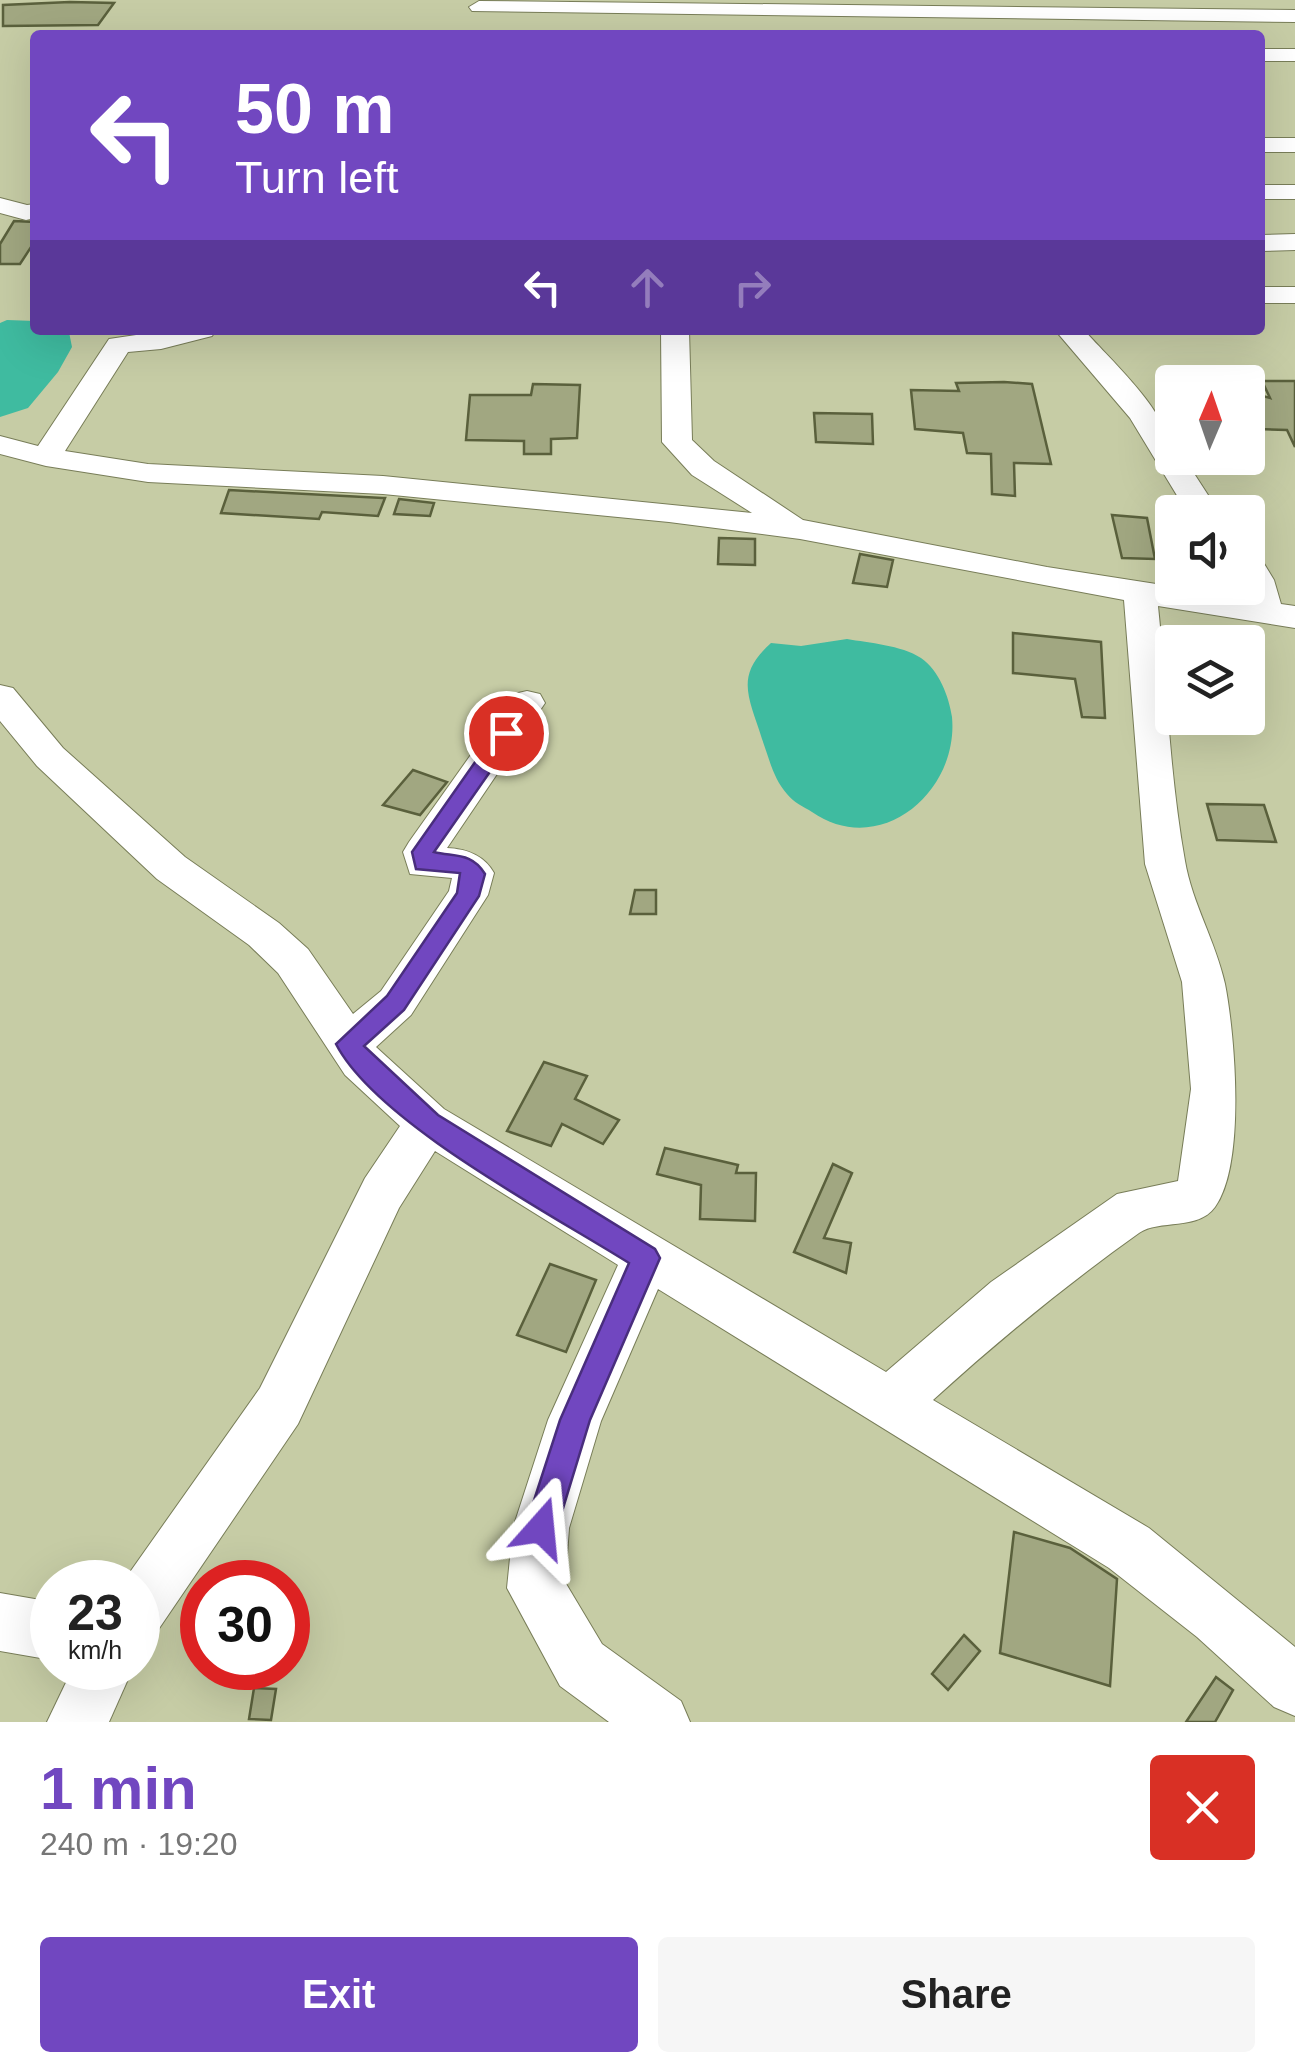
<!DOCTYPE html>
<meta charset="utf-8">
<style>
:root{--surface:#fff;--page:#f6f6f6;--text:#222;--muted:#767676;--accent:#7147c0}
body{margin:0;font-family:Helvetica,sans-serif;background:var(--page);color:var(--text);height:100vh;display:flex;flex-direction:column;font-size:38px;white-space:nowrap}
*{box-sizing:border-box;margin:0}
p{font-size:32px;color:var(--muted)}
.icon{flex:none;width:55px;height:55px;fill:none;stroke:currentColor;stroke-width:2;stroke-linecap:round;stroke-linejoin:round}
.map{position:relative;height:1722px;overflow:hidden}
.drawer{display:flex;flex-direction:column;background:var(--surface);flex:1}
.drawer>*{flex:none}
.hud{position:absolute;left:30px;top:30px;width:1235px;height:305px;border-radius:10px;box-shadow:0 10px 40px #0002;background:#7147c0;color:#fff;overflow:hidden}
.needle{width:65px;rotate:2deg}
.controls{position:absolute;left:1155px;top:365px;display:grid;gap:20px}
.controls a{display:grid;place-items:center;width:110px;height:110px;border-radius:10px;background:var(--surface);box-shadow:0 10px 40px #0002;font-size:50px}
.speed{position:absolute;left:30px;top:1560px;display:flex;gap:20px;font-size:50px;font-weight:700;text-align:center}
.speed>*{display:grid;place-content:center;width:130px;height:130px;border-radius:50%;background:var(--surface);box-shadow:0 10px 40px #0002;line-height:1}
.speed small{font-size:25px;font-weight:400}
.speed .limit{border:15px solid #d22;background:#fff;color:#111}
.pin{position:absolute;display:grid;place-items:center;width:85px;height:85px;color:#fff;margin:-42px;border:5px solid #fff;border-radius:50%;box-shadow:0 2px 10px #0007}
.me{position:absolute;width:110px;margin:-55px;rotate:18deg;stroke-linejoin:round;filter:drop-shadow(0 0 8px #0008)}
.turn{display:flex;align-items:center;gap:35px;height:210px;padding:0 40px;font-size:45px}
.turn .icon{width:130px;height:130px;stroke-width:2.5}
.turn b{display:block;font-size:70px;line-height:85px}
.lanes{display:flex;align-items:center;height:95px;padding:0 40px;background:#0003;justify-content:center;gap:50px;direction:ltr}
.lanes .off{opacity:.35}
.round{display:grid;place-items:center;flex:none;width:105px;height:105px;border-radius:10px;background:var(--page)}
.headline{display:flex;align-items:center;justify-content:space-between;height:170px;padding:0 40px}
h1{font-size:60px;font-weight:700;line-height:75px;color:var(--accent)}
.button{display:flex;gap:20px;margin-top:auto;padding:20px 40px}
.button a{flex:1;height:115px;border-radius:10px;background:var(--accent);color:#fff;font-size:40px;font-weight:700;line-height:115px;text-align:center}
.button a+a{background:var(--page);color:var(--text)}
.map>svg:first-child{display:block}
.water{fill:#3fbba0}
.building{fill:#a1a781;stroke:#5a603c;stroke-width:2.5}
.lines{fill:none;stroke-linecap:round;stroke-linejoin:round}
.minor-casing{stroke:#787d58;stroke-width:2}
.minor{fill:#fff;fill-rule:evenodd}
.route{fill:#7147c0;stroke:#492e7d;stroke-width:2.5}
</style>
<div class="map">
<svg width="1295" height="1722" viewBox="0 0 1295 1722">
<rect width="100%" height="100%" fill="#c6cca5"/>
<g class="water">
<polygon points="7,320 35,321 35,330 69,332 72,347 58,372 28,408 0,417 0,323"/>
<path d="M 847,639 C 869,643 901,645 921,658 C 939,670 949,697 952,717 C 959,792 880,859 812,812 C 804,807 793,802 787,794 C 773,778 769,758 762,739 C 749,697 734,676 771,643 L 801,646 Z"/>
</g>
<g class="building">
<polygon points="70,2 114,3 98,25 3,26 3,5"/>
<polygon points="14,221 35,222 35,241 20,264 0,264 0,244"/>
<polygon points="1262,381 1295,381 1295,447 1287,430 1258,429 1248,392 1270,398"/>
<polygon points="1004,382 1032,384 1051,464 1014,463 1015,496 992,494 991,454 967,453 963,433 915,429 911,390 959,391 956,383"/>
<polygon points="533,384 580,385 577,438 551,439 551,454 524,454 524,441 466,440 470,395 531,395"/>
<polygon points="814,413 872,414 873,444 816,442"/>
<polygon points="229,490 383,498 385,498 378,516 322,512 319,519 221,513"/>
<polygon points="399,499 434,503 430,516 394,514"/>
<polygon points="1112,515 1147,518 1155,559 1122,558"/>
<polygon points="719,538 755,539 755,565 718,564"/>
<polygon points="860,554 893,560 887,587 853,583"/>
<polygon points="1013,633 1101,642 1105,718 1082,717 1075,679 1013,673"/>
<polygon points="413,770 447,782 420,815 383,805"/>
<polygon points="1207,804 1264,805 1276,842 1217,840"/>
<polygon points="635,890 656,890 656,914 630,914"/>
<polygon points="544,1062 587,1076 575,1099 619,1120 603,1144 562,1124 551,1146 507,1131"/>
<polygon points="665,1148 738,1165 736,1173 756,1173 755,1221 700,1219 701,1185 657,1174"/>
<polygon points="833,1164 852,1173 824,1238 851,1243 846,1273 794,1252"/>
<polygon points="550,1264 596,1280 566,1352 517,1335"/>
<polygon points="1014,1532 1070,1548 1117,1579 1110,1686 1000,1653"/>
<polygon points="964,1635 980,1651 948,1690 932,1674"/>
<polygon points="1216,1677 1233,1690 1215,1722 1186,1722"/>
<polygon points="254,1688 276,1689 271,1720 249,1719"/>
</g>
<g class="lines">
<g class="minor-casing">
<g id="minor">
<polygon points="479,1 1295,10 1295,22 472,11 469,7"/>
<rect x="1260" y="49" width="35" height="12"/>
<rect x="1260" y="138" width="35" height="14"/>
<rect x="1260" y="185" width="35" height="14"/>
<polygon points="0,198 27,205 35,204 35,218 26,220 0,213"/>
<polygon points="1295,234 1295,250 1260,251 1260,235"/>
<rect x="1260" y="287" width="35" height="16"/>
<path d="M 170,330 L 216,330 L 212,336 L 161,349 L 128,352 L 65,451 L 148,464 L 383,476 L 752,513 L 692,475 L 662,442 L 661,330 L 689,330 L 692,440 L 714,461 L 803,520 L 1047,567 L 1246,598 L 1243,588 L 1248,588 L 1248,554 L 1260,557 L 1274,580 L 1281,604 L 1295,606 L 1295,628 L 1158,606 C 1167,690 1170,778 1185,861 C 1192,903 1216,942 1225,984 C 1235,1035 1246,1164 1215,1207 C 1198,1231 1159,1219 1139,1233 C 1066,1285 999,1340 933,1400 L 1149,1528 L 1295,1647 L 1295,1716 L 1274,1707 L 1197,1637 L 1109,1568 L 658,1289 L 601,1421 L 569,1528 L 565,1582 L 602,1644 L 681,1701 L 690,1722 L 609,1722 L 560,1686 L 507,1588 L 513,1528 L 548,1420 L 618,1265 L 435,1151 L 399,1208 L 298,1424 L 158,1630 L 138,1639 L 138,1582 L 123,1582 L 260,1388 L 365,1178 L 400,1126 L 345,1075 L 278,973 L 249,945 L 157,879 L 37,766 L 0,721 L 0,685 L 13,688 L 63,748 L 185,857 L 279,923 L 308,949 L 353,1014 L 381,991 L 449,891 L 452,878 L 410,874 L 403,852 L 409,842 L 514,694 L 527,691 L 540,694 L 545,703 L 447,848 C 467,849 484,855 494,873 L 488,895 L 411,1015 L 376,1047 L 444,1109 L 886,1372 L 991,1282 L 1117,1194 L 1178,1181 L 1191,1089 L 1182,982 L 1145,864 L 1124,600 L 800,539 L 669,522 L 383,494 L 148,482 L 46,466 L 0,454 L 0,436 L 38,446 L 109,339 Z"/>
<path d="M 1055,330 L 1084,330 C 1112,362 1172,414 1172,458 L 1184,458 L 1219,512 L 1187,512 L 1130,418 Z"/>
<polygon points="0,1593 52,1602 52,1660 0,1651"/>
<polygon points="73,1668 133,1668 109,1722 47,1722"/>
</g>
</g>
<use href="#minor" class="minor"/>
</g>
<path class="route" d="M 506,726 L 517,733 L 434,852 C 454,857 472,852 485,874 L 479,896 L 404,1010 L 364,1046 L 438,1115 L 655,1249 L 660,1258 L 590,1420 L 557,1528 L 552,1540 L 541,1544 L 530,1540 L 525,1528 L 560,1420 L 629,1263 C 551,1214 376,1122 336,1044 L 387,996 L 457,893 L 460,873 L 416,869 L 412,852 L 499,728 Z"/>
</svg>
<div class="controls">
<a><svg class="needle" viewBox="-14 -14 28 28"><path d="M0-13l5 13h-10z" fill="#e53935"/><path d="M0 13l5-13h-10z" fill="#767676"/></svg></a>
<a><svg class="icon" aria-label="sound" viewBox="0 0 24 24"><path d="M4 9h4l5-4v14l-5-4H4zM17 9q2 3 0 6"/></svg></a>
<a><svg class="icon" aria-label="layers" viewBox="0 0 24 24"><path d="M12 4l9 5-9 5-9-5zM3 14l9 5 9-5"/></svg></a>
</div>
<div class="speed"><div>23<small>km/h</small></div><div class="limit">30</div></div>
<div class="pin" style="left:506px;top:733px;background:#d93025"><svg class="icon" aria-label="arrive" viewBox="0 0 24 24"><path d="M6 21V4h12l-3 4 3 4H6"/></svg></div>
<svg class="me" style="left:541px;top:1528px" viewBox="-20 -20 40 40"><path d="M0-17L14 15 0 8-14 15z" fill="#7147c0" stroke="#fff" stroke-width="4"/></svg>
<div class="hud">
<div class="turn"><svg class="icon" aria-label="left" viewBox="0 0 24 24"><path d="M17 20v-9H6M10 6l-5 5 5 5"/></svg><div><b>50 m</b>Turn left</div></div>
<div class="lanes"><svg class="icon" aria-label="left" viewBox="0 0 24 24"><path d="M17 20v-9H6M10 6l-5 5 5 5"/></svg><svg class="icon off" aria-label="ahead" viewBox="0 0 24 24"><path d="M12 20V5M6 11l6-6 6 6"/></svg><svg class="icon off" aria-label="right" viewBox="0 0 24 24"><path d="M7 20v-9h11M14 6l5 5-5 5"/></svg></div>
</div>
</div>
<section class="drawer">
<div class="headline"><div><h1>1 min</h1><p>240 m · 19:20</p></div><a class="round" style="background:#d93025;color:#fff"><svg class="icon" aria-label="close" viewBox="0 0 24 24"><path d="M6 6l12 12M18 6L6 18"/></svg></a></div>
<div class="button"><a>Exit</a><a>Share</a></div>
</section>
